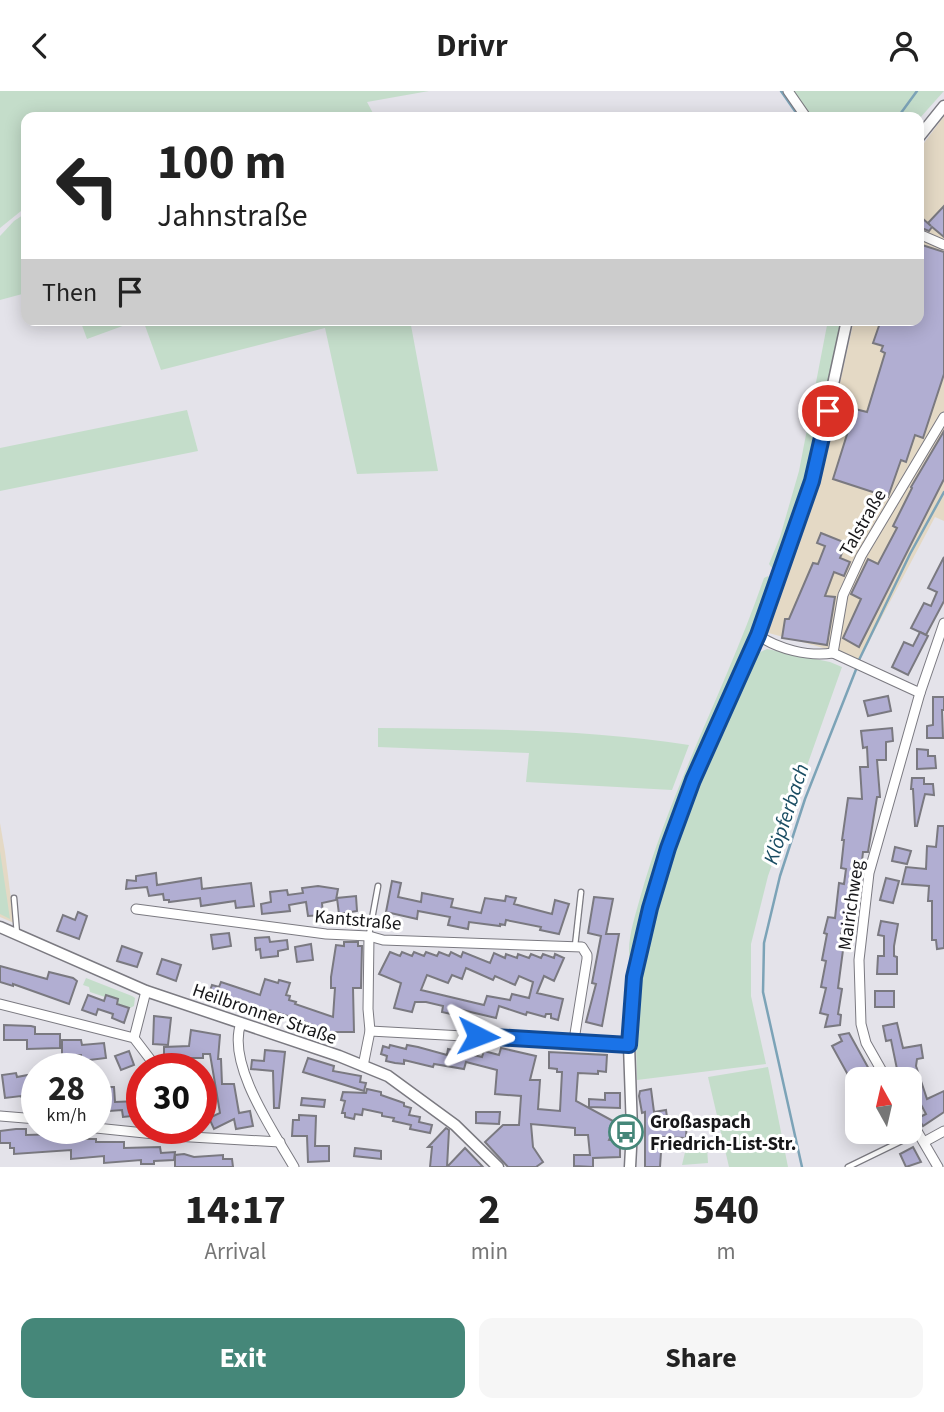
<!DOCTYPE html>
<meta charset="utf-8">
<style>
:root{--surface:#fff;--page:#f6f6f6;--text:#222;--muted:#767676;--accent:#458779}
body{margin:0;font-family:"Source Sans 3",sans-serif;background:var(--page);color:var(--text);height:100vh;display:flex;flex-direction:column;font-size:26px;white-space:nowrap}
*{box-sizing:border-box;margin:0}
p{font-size:23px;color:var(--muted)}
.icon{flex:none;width:38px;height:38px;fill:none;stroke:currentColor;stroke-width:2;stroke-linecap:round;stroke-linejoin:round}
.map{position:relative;height:1076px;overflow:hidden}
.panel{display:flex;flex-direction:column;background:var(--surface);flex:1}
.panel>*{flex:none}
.top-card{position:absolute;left:21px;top:21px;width:903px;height:214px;border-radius:14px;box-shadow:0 4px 18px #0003;background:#fff;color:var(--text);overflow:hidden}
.needle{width:46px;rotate:352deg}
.buttons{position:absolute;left:845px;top:976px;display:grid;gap:14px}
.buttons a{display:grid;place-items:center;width:77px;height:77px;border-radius:14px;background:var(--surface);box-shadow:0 4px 18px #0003;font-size:35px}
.speed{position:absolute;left:21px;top:962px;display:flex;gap:14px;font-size:35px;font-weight:700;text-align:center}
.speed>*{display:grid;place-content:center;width:91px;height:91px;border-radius:50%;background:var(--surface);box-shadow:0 4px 18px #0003;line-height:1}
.speed small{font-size:18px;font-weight:400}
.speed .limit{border:10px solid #d22;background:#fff;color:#111}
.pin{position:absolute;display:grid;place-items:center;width:60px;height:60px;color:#fff;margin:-30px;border:4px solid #fff;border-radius:50%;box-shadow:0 2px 7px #0007}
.me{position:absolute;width:77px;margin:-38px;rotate:93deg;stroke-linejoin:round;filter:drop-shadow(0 0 5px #0008)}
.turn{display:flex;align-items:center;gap:24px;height:147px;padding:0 21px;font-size:32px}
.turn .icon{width:91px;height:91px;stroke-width:2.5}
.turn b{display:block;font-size:49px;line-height:60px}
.then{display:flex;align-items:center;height:66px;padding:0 21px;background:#0003;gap:14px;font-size:26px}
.eta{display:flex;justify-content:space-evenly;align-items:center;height:119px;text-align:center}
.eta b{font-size:42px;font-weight:700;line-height:49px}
.primary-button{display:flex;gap:14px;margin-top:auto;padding:14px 21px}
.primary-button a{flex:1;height:80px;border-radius:14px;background:var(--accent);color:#fff;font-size:28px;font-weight:700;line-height:80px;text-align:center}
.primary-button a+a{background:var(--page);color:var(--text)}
header{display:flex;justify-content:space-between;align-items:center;height:91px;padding:0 21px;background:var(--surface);font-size:32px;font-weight:700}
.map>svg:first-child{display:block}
.industrial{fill:#e4d9c5}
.green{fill:#c4ddca}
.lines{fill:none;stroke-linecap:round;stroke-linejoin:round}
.stream{stroke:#7ca3b7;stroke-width:2.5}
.building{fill:#b1aed2;stroke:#7a7980;stroke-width:2;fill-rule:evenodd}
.service-casing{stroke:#7b7a81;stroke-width:7}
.minor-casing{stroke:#7b7a81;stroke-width:11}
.tertiary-casing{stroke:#7b7a81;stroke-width:13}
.service{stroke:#fff;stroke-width:4.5}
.minor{stroke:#fff;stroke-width:9}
.tertiary{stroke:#fff;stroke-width:10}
.route-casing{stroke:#114b97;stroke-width:18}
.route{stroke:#1a73e8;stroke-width:12}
.labels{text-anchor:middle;stroke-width:6;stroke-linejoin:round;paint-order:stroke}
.street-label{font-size:19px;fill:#17171a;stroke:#fff}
.poi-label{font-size:19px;font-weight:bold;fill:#17171a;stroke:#fff;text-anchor:start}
.water-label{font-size:21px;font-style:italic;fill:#1a4d63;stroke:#fff}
</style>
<header><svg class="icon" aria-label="back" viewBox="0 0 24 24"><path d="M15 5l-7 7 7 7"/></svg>Drivr<svg class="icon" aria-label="person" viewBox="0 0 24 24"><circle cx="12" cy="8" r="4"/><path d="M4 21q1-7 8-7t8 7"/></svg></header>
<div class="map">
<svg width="944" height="1076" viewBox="0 0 944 1076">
<rect width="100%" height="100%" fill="#e4e3ea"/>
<g class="industrial">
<polygon points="944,25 944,430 935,426 858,571 831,559 765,541 819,386 854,229 919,229 919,59"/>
<polygon points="0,732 5,761 14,832 0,826"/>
</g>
<g class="green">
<polygon points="0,0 429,0 367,11 375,26 26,26 26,116 0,137"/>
<polygon points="791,0 944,0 919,28 809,26"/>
<polygon points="26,122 26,202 0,209 0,145 14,130"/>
<polygon points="80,229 139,229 87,248"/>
<polygon points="143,229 410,229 438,380 357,383 325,237 161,279"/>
<polygon points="828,229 841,229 809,379 778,475 772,477 769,473 780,446 799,380"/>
<polygon points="187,319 198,360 0,400 0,357"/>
<path d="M 768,485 L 773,490 L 772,493 L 673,724 L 649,796 L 633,868 L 630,870 C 626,851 635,826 640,807 C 671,696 727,595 764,487 Z"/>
<polygon points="767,558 830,571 842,576 768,785 751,853 751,905 766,973 637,989 636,955 642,866 672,761 697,695 754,564"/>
<path d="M 378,637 C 482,638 587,638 689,654 L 672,699 L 526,691 L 529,662 L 378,656 Z"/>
<polygon points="0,760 10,828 0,823"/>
<polygon points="86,887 132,905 135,907 134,915 130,917 113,911 110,905 106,904 105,906 90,901 89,896 83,894"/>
<polygon points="768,976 788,1076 729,1076 708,986"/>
<polygon points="707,1056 708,1072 682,1074 686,1057"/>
</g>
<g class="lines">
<g class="stream">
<polyline points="781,0 797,23"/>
<polyline points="898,26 917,0"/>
<polyline points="859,569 910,463 944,401"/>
<polyline points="802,1076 763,901 764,852 780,785 805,708 857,576"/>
</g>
</g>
<g class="building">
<polygon points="944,115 944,146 932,136 929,140 919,136 919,131 922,127 931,135 928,132"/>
<polygon points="919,153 944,161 944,283 923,347 915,344 906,371 901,369 888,406 833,388 855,318 867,321 885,262 881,260 883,255 873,252 881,229 919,229"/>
<polygon points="944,340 944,388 859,556 843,547 861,508 851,503 868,468 878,473 897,437 893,435 912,397 911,396"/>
<polygon points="821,442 846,452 840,467 850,471 844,485 834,481 825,505 835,506 827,554 782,547 785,528 789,528 813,472 818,473 825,455 817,452"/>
<polygon points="944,466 944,510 926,544 911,537 924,512 931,515 937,501 928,497"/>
<polygon points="920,541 928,545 908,584 892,576 904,551 913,555"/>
<polygon points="888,605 891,620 868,625 864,610"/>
<polygon points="933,606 944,606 944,619 942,619 943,647 927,647 927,635 933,634"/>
<polygon points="892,637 893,650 886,651 886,669 877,669 880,706 877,706 868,761 863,761 861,779 859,779 856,818 847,817 841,843 845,844 838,897 842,898 838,923 841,924 840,934 825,936 828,924 820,922 826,897 821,896 826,870 822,869 827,843 824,842 828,826 835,827 839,792 844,793 846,778 841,777 844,749 842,749 848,707 862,708 860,676 868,676 867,656 863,657 861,640"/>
<polygon points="917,658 928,659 928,665 935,665 936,677 917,678"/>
<polygon points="912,687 924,687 924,693 933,693 934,704 925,703 917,735 915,735 913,698 911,698"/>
<polygon points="938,735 944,735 944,857 937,858 936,849 932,849 932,810 928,810 929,795 902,793 906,776 926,778 927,755 936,756"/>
<polygon points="895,756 911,760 907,773 892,770"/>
<polygon points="156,782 157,794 201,787 202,798 251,792 254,815 236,817 235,810 201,815 200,807 169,811 169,809 164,809 163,803 149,805 147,796 126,798 127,789 136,790 136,785"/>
<polygon points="886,787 899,790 893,812 880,809"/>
<polygon points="392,790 401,792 398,806 421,811 422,802 453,808 451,816 481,822 485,807 505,810 506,805 516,807 514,813 552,823 555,809 569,813 559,843 540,839 541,836 506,829 505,834 500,833 500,835 469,831 468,838 448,834 450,826 418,820 417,828 386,821"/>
<polygon points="318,795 338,798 336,809 322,812 323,824 308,825 306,811 289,814 290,820 262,823 261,813 271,811 270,801 287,799 288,804 303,802 302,797"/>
<polygon points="356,805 357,820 339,823 337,807"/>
<polygon points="594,806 613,808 606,843 619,843 602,935 586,931 596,893 592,892 601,845 588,842"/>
<polygon points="78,821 87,825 79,848 57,840 63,824 75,829"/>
<polygon points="881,830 898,833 894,855 894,865 897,866 897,883 877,883 878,865 884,865 884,845 878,844"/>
<polygon points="229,842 231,855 213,858 211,844"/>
<polygon points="269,846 270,851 287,849 288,858 278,860 278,865 261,867 260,858 256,859 255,847"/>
<polygon points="344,851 358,851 358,855 362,855 361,897 353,897 354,941 332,941 332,945 326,945 318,942 320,937 300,929 272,920 262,918 261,920 209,903 212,894 219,896 221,891 260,904 265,888 278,892 279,889 290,892 286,904 290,905 289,909 296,911 295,913 333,926 335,897 331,897 331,886 336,854 344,855"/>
<polygon points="311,853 313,869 297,871 295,856"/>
<polygon points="122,855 142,862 137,876 117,870"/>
<path d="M 390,861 L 400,865 L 402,861 L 412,865 L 414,861 L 424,865 L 426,861 L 437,865 L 439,861 L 449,865 L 451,861 L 461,866 L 463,861 L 490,872 L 494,862 L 505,867 L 506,863 L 517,867 L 518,863 L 529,867 L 531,863 L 541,867 L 543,863 L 554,867 L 555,863 L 564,867 L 554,890 L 544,885 L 537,902 L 563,908 L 558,929 L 551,927 L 551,923 L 546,923 L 545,926 L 527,921 L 526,924 L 499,915 L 496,927 L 462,919 L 460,925 L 442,921 L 443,915 L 426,911 L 415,911 L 412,921 L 394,917 L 401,892 L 379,883 ZM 466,877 L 493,889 L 495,885 L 515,894 L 519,885 L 533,891 L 529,907 L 512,903 L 510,909 L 487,905 L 484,914 L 421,899 L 427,884 L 448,892 L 452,884 L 462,888 Z"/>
<polygon points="162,868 181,874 176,890 157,883"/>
<polygon points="0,875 47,888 49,881 73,887 77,890 69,913 13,893 13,895 0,891"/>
<rect x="875" y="900" width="19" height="16"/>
<polygon points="88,904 104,910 106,904 118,908 117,913 129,917 124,932 112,927 113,923 98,918 96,924 82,919"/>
<polygon points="154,925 171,927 168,954 153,953"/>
<polygon points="897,932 903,957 921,954 923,967 917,968 916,975 927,1008 944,1000 944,1021 923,1035 918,1027 926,1023 916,1004 912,1006 910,989 906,989 903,981 898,983 891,949 886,950 883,935"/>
<polygon points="4,934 31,935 35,936 35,943 60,943 60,957 27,958 27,949 4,949"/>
<polygon points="191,939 220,944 218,968 221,968 222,993 234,993 239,1022 250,1020 253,1035 236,1038 234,1028 214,1038 209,1027 220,1022 210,963 203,963 203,967 182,967 180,978 168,978 167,972 164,972 164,956 189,955"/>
<polygon points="849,942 875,989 858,989 858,1002 832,955 842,950 839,944"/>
<polygon points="62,949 81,949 82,954 104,952 106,967 81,970 81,964 62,965"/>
<polygon points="390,954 406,958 407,954 418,956 447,964 448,958 482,966 484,960 499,964 501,957 536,965 530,989 540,989 538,1018 560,1020 562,981 557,981 557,978 549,977 549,961 607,964 606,981 598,980 598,983 578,982 576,1010 613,1030 610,1036 614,1039 609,1049 620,1050 620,1066 593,1067 593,1076 574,1075 574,1064 590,1064 588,1044 575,1044 575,1037 531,1033 533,1056 543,1071 536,1076 508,1076 485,1051 503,1034 519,1034 521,1005 495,1003 497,979 466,971 464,978 434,973 433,976 404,969 404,973 395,972 386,970 387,965 381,963 383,955 389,957"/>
<polygon points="265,959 285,961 279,1017 274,1017 273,980 251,978 252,969 264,970"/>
<polygon points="129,960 134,974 121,979 115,965"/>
<polygon points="308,967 334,975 333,980 361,985 360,991 366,992 364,1000 303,981"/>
<polygon points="16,982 17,986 33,983 34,992 37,992 37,1007 22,1007 21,1005 5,1007 2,984"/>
<polygon points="105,996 114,996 115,1011 139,1010 142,1024 123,1026 122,1019 96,1021 96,1005 105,1005"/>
<polygon points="367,998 381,1001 381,1004 404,1012 404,1015 411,1017 409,1024 420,1026 419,1031 432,1034 430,1042 410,1038 411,1034 393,1030 394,1027 382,1025 382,1022 363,1018 362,1024 355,1023 354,1028 345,1026 345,1022 342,1022 345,1010 341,1009 343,1001 366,1002"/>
<polygon points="651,998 654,1021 666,1019 667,1026 687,1026 686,1047 662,1046 660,1076 645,1076 645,1021 642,1022 639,1005 640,1000"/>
<polygon points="605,1002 620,1002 620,1017 589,1016 589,1008 605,1009"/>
<polygon points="302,1007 325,1009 324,1016 301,1014"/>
<polygon points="476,1021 500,1021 499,1033 476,1032"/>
<polygon points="299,1024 316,1025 315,1055 329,1055 329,1070 308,1071 307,1045 292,1045 293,1029 299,1029"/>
<polygon points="446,1037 449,1039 447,1076 465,1057 483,1076 430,1076 432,1056 428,1056"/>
<polygon points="16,1038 26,1038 26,1044 62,1043 62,1048 96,1048 96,1051 124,1051 124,1057 160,1056 161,1062 175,1061 174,1069 154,1070 154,1073 141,1073 141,1069 104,1072 104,1065 71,1068 71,1059 14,1063 14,1057 10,1057 10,1052 0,1052 0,1040"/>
<polygon points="913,1056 921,1071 906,1076 900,1063"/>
<polygon points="355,1057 381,1060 381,1068 354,1065"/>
<polygon points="184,1063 194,1066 223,1064 223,1068 232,1068 233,1076 175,1076 175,1064"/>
</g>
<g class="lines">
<g class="service-casing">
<g id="service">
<polyline points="14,807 17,843"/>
<polyline points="369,844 378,795"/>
<polyline points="575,855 581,801"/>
<polyline points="848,1076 918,1042"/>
</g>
</g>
<g class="minor-casing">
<g id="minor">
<polyline points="788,0 806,26"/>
<polyline points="919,143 944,154"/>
<path d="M 758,544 C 777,558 809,566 833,562 L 920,602"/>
<polyline points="833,562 843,504 861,465 944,326"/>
<polyline points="136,818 326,843 369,845 383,849 582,856 587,864 587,868 574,949"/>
<polyline points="0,913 134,947 150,968 154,978"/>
<path d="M 241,932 C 226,973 274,1041 294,1076"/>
<polyline points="370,940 629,954"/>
<polyline points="134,947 146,900"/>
<polyline points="363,975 370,940 368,918 369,845"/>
<polyline points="887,989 866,952 861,933 859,869 869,782 920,602 944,532"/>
<polyline points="0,1025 37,1028"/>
<polyline points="910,1028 938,1076"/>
<polyline points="96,1037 174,1045 280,1051"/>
<polyline points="924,1051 944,1040"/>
</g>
</g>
<g class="tertiary-casing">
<g id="tertiary">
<polyline points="919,46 944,15"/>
<polyline points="0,836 146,900 339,965 388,985 455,1034 498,1076"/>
<polyline points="630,1076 632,1039 629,954 634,886 650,817 668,757 693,689 758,544 812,390 847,229"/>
</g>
</g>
<use href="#service" class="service"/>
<use href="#minor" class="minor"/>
<use href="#tertiary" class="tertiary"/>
</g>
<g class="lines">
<g class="route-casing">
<polyline id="route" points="478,945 629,954 634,886 650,817 668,757 693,689 758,544 812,390 828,320"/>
</g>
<use href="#route" class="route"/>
</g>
<defs>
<g id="bus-ring" transform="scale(1.75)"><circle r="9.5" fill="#fff" stroke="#458779" stroke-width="1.5"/><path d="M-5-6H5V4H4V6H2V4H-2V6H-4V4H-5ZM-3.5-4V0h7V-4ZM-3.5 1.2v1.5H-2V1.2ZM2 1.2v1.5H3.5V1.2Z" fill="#458779"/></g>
</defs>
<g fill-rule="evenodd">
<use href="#bus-ring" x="626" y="1041"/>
</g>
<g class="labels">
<g class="street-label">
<text transform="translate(862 431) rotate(-60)" y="7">Talstraße</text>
<text transform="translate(850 814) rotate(-82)" y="7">Mairichweg</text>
<text transform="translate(358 828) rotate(5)" y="7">Kantstraße</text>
<text transform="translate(265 922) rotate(19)" y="7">Heilbronner Straße</text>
</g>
<g class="poi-label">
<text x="650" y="1037">Großaspach<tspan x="650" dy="22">Friedrich-List-Str.</tspan></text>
</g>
<g class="water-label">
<text transform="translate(786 723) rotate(-72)" y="7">Klöpferbach</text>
</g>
</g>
</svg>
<div class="buttons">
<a><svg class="needle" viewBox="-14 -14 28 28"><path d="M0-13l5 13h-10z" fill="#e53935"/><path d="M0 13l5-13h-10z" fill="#767676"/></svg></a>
</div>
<div class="speed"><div>28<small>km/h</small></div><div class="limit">30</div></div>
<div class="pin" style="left:828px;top:320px;background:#d93025"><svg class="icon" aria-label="arrive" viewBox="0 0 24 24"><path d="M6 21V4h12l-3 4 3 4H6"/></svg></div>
<svg class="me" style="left:478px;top:945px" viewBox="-20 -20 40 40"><path d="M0-17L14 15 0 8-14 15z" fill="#1a73e8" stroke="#fff" stroke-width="4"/></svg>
<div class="top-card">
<div class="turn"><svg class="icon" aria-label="left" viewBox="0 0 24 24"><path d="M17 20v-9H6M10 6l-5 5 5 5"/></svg><div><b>100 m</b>Jahnstraße</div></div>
<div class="then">Then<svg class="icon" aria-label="arrive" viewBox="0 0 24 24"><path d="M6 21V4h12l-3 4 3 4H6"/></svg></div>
</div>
</div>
<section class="panel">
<div class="eta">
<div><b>14:17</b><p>Arrival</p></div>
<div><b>2</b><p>min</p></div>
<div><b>540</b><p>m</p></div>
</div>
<div class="primary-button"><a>Exit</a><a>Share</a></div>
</section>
